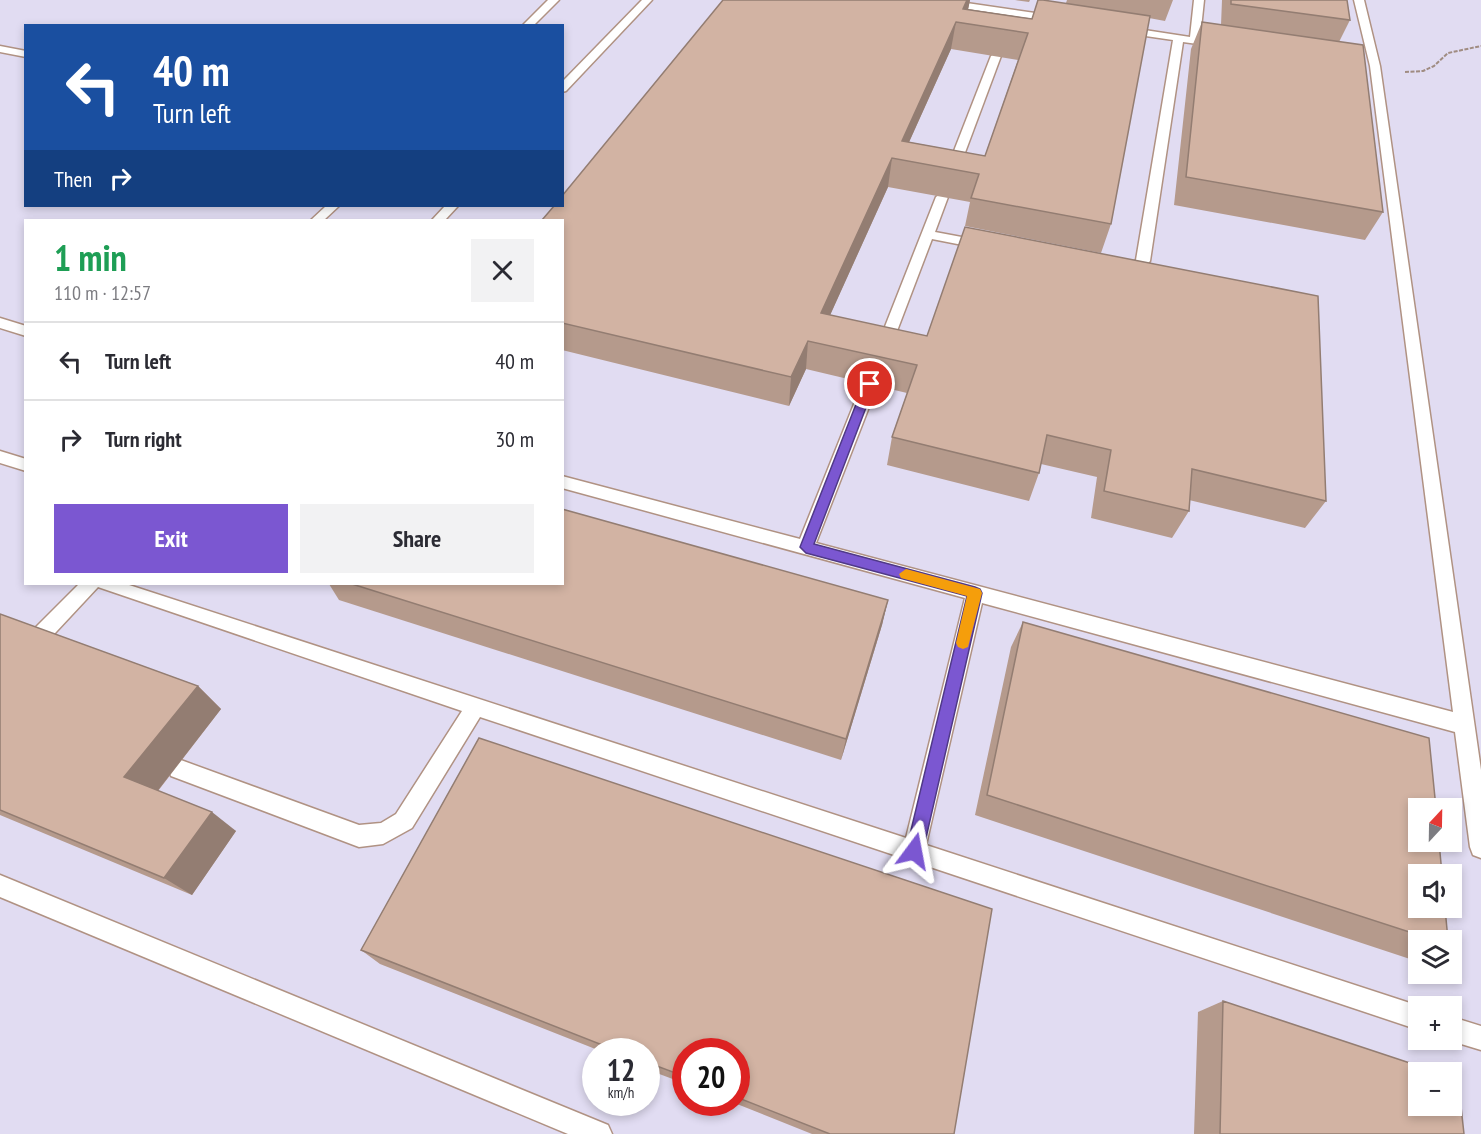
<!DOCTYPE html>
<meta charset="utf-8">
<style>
:root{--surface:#fff;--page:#f2f2f3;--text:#2b2b33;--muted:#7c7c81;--line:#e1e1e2;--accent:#7b57d1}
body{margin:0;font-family:"PT Sans Narrow",sans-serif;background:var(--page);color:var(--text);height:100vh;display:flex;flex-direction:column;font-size:22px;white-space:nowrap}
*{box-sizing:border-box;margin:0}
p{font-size:20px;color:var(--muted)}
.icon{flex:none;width:33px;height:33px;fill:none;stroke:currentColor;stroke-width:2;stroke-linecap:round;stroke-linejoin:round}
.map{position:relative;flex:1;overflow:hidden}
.details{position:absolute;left:24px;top:219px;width:540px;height:366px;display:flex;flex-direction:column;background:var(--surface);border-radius:0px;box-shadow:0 3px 9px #0003}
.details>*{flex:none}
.guide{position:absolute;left:24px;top:24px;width:540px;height:183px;border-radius:0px;box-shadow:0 3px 9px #0003;background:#1a4fa0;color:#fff;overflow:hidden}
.needle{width:39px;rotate:22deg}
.fabs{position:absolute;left:1408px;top:798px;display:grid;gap:12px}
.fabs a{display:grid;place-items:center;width:54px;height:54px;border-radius:0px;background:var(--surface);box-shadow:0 3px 9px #0003;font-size:30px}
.speed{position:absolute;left:582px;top:1038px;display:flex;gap:12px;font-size:30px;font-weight:700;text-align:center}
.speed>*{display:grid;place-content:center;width:78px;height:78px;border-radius:50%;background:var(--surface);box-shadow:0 3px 9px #0003;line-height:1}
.speed small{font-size:15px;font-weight:400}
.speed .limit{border:9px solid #d22;background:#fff;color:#111}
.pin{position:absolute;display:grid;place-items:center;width:51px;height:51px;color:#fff;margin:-26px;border:3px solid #fff;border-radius:50%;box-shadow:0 2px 6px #0007}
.me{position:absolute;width:66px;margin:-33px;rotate:13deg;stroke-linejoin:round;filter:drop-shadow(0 0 4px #0008)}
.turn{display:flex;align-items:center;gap:21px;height:126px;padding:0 30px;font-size:27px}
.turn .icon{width:78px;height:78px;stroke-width:2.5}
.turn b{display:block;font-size:42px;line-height:51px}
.then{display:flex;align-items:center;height:57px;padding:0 30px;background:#0003;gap:12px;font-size:22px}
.round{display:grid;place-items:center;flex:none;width:63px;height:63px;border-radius:0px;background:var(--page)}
.overview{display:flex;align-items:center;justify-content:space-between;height:102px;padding:0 30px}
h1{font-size:36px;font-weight:600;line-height:45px;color:#1e9e55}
.primary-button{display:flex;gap:12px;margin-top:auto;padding:12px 30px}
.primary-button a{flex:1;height:69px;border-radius:0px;background:var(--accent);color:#fff;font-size:24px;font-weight:600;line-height:69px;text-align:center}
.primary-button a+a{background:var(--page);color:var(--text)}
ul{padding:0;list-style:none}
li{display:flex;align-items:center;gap:18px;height:78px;padding:0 30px;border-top:2px solid var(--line)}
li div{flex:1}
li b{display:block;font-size:22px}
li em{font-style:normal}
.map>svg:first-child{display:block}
.industrial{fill:#e1dcf2;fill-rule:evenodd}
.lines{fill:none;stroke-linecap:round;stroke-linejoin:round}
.service-casing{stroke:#b09283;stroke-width:3}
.path{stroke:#a08c82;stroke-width:2;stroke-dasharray:4 1.5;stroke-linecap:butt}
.service{fill:#fff;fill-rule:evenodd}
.wall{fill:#b59a8c;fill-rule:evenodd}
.shaded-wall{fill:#937d72}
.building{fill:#d2b3a3;stroke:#937d72;stroke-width:1.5;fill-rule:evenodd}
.route{fill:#7b57d1;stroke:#503988;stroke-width:1.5}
.slow{fill:#f59e0b}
</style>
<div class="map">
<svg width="1481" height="1134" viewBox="0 0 1481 1134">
<rect width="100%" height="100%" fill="#fee3d6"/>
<path class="industrial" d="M 0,0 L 1481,0 L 1481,1134 L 0,1134 ZM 26,26 L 562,26 L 562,206 L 26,206 ZM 26,220 L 562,220 L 562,584 L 26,584 ZM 1419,808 L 1452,808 L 1452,842 L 1419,842 ZM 1419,874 L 1452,874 L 1452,908 L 1419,908 ZM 1419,940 L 1452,940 L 1452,974 L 1419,974 ZM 1419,1006 L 1452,1006 L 1452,1040 L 1419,1040 ZM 596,1052 L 646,1052 L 646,1102 L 596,1102 ZM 686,1052 L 736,1052 L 736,1102 L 686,1102 ZM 1419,1072 L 1452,1072 L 1452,1106 L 1419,1106 Z"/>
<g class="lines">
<g class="service-casing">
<g id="service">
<polygon points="548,0 559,0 533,26 522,26"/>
<polygon points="642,0 652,0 566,91 562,92 562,82"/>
<polygon points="921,0 946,0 1056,16 1061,19 1056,22 926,3"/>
<path d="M 1194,0 L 1204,0 L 1200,38 L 1224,44 L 1219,47 L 1183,42 L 1150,261 C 1143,270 1129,277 1117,274 L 1115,271 L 1136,260 L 1173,40 L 1125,33 L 1120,30 L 1125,27 L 1190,37 Z"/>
<polygon points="1354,0 1364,0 1380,66 1481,770 1481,858 1473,855 1470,847 1455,732 982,603 926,845 1419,1006 1421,1006 1419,1006 1419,1030 480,717 412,828 383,844 359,847 171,776 168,769 171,762 178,759 359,825 381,823 396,814 462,711 98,587 42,647 35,649 28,647 25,641 28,635 79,584 126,584 906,838 965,598 562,488 562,476 800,539 862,384 865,380 875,380 878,384 816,543 1453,712 1370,66"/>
<polygon points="0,46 26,51 26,57 0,52"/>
<polygon points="996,53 1001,56 957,174 955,177 947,177 945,174 991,56"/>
<polygon points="942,193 948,197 935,232 983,241 990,245 983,249 932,239 889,352 887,356 877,356 875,352 936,197"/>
<polygon points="326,206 339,206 324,220 311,220"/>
<polygon points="445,206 458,206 445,220 432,220"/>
<polygon points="0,318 26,326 26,336 0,328"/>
<polygon points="0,451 26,459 26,471 0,463"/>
<polygon points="0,875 608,1125 612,1134 568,1134 0,897"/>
<polygon points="1452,1017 1481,1026 1481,1050 1448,1040 1452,1040"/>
</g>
</g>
<polyline class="path" points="1405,72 1423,71 1434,66 1448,53 1481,46"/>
<use href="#service" class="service"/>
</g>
<g class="wall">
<path d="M 970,0 L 968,9 L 1032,19 L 1066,3 L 1067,0 L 1173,0 L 1165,21 L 1149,18 L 1111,224 L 1101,253 L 965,226 L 970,202 L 888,187 L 830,315 L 1326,501 L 1305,528 L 1189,500 L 1189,511 L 1172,538 L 1091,518 L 1097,477 L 1041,464 L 1039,473 L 1029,501 L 887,465 L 892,437 L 907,393 L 806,369 L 789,406 L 562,350 L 562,220 ZM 951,49 L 1018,60 L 985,156 L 909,142 Z"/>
<polygon points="1015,0 1030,0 1029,2"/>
<polygon points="1222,0 1347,0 1350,20 1339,42 1383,212 1365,240 1174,205 1191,49 1202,22 1221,25"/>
<polygon points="329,584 562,584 888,600 882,625 841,760 339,600"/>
<polygon points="0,614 198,686 221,709 158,791 236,831 192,895 0,815"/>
<polygon points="1023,622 1448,940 1419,940 1419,957 1413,960 975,815 1011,647"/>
<polygon points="479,738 992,909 954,1134 812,1134 732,1102 736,1102 736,1052 686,1052 686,1084 646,1069 646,1052 603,1052 380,964 361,950"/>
<polygon points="1223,1001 1464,1134 1194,1134 1198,1012"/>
</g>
<g class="shaded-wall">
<polygon points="967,0 970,0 967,15 963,9"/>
<polygon points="956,22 951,49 901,160 902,141"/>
<polygon points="892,158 888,187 818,342 821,313"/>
<polygon points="808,341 806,369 789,406 791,377"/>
<polygon points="888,600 882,625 841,760 846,739"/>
<polygon points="198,686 221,709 152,798 124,777"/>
<polygon points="212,812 236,831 192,895 164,878"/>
</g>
<g class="building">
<path d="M 723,0 L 967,0 L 963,9 L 1032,19 L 1038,0 L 1043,0 L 1150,16 L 1111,224 L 971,198 L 979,174 L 892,158 L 821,313 L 927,336 L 965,227 L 1318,296 L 1326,501 L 1192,469 L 1189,511 L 1104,491 L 1111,450 L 1047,435 L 1039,473 L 892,437 L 917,365 L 808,341 L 791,377 L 562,323 L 562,220 L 542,220 L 554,206 L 562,206 L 562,196 ZM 956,22 L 1028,33 L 985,156 L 902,141 Z"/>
<polygon points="1231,0 1347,0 1350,20 1231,4"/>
<polygon points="1202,22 1363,45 1383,212 1186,177"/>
<polygon points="562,509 888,600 846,739 352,584 562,584"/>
<polygon points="0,614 198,686 124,777 212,812 164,878 0,810"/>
<polygon points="1023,622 1429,738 1436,808 1419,808 1419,842 1439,842 1442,874 1419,874 1419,908 1445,908 1448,940 1434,940 987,795"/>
<polygon points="479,738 992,909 954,1134 830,1134 736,1097 736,1052 686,1052 686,1077 646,1062 646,1052 620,1052 361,950"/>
<polygon points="1223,1001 1437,1072 1419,1072 1419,1106 1452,1106 1452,1077 1458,1079 1464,1134 1220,1134"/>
</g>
<polygon class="route" points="870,380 875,384 814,544 975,587 980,589 982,593 923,851 920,857 914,859 908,857 906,851 967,596 806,553 800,547 864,384"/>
<polygon class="slow" points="906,569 980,589 982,593 968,647 963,649 958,647 956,643 967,596 901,578 899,574"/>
</svg>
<div class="fabs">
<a><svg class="needle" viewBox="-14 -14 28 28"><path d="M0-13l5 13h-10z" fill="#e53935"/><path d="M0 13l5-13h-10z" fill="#7c7c81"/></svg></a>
<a><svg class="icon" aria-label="sound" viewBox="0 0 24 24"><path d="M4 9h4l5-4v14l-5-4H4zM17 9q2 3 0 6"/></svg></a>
<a><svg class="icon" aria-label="layers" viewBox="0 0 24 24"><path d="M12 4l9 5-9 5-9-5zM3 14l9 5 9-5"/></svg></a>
<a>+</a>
<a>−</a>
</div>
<div class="speed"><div>12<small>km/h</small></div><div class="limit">20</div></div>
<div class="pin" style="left:870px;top:384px;background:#d93025"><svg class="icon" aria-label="arrive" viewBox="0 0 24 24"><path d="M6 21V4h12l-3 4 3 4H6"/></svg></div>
<svg class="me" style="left:914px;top:851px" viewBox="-20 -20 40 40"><path d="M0-17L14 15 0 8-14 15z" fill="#7b57d1" stroke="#fff" stroke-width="4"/></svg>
<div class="guide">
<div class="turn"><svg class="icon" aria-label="left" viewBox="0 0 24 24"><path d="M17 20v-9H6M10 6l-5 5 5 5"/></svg><div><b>40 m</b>Turn left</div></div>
<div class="then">Then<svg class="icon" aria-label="right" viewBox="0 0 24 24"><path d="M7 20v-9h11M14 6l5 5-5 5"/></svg></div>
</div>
<section class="details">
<div class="overview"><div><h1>1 min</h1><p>110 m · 12:57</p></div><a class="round"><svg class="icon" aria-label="close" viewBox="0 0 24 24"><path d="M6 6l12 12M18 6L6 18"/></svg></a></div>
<ul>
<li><svg class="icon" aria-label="left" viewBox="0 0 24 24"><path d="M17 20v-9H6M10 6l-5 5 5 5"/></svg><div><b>Turn left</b></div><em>40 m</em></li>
<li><svg class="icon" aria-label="right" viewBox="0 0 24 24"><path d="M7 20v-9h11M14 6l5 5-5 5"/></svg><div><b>Turn right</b></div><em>30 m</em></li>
</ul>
<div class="primary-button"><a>Exit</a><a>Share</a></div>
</section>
</div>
